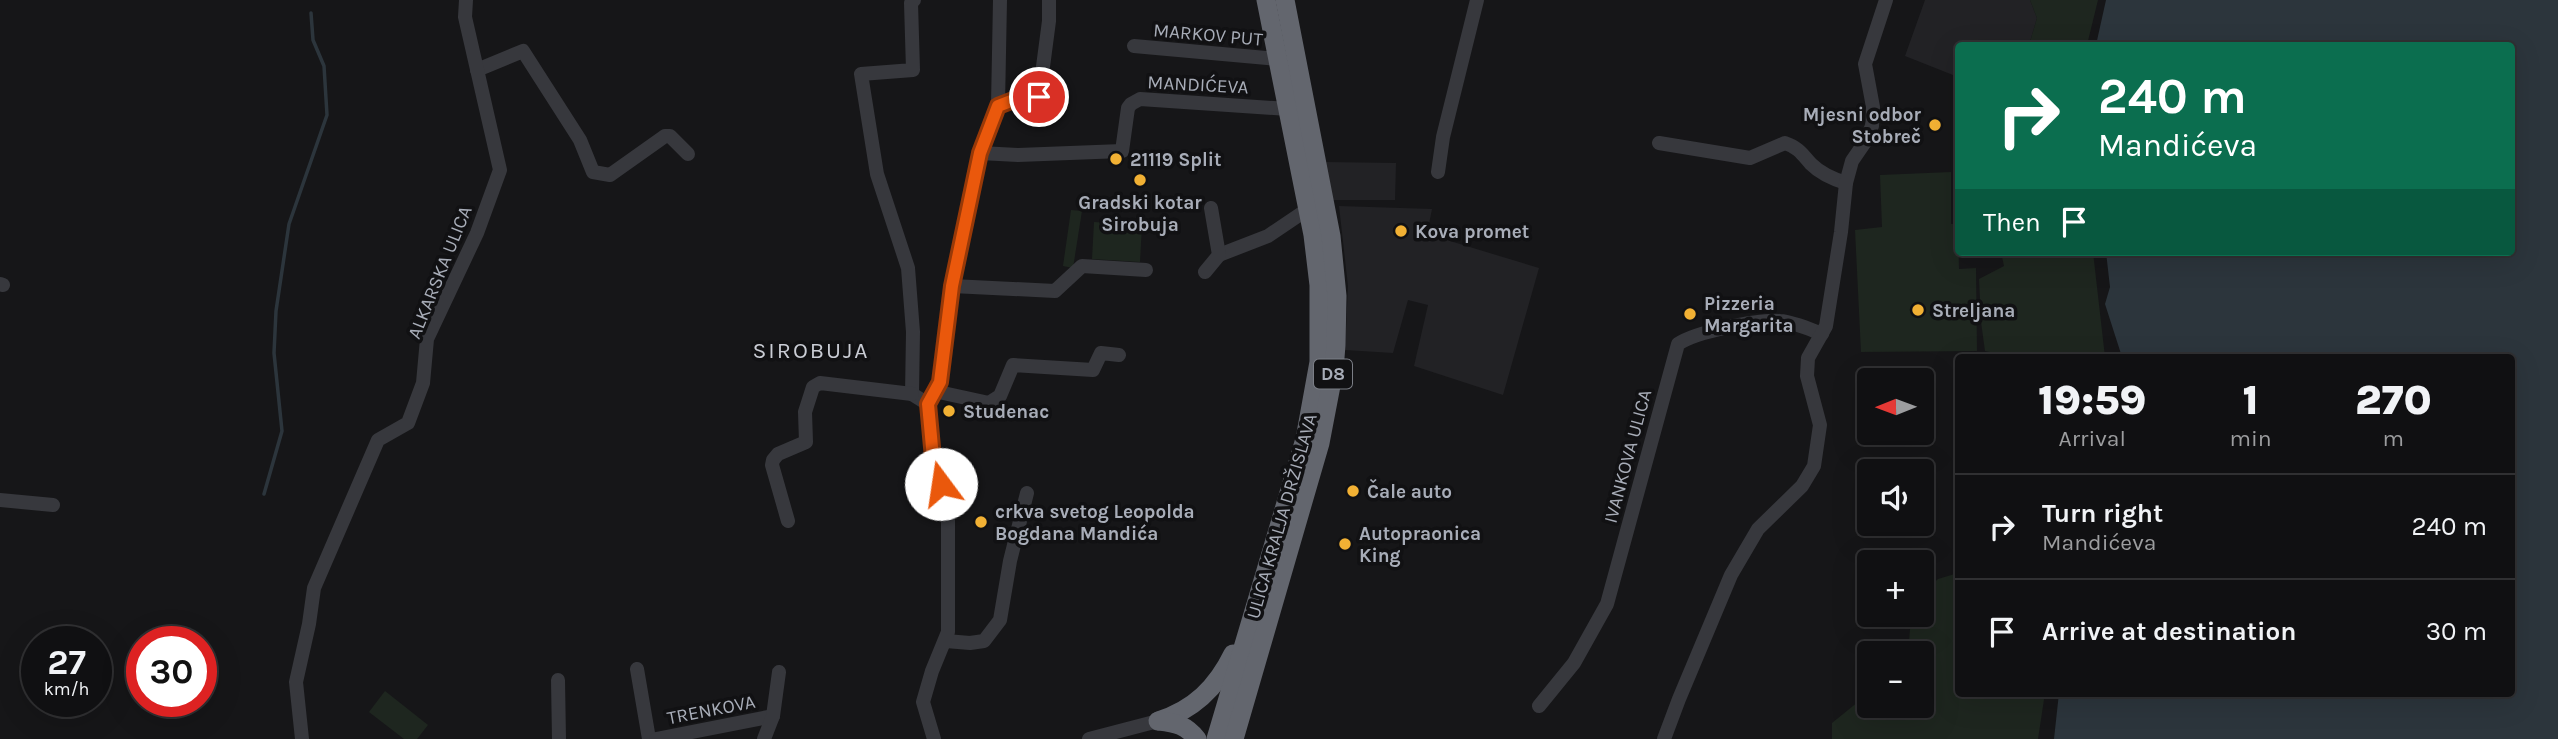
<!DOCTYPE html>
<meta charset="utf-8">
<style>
:root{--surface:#101012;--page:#1e1e20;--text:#f1f3f6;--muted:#9c9d9f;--line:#303032}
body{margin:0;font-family:Karla,sans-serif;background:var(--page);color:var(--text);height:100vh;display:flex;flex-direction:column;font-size:26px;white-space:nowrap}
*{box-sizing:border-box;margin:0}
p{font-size:23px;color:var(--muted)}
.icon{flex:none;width:38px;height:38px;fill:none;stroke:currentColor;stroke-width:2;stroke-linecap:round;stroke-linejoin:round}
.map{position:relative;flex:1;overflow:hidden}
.panel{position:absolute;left:1955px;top:354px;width:560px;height:343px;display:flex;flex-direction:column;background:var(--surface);border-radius:7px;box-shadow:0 7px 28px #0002,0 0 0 2px var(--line)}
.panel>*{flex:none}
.guide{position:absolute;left:1955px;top:42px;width:560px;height:214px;border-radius:7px;box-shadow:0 7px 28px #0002,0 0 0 2px var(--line);background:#0b6e4f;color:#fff;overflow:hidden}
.needle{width:46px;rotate:269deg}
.buttons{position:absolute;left:1857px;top:368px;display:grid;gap:14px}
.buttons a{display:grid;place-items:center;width:77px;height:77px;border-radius:7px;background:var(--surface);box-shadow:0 7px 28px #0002,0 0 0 2px var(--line);font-size:35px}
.speed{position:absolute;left:21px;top:626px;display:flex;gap:14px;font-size:35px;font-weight:700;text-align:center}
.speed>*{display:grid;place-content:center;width:91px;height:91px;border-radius:50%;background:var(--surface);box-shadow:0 7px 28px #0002,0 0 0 2px var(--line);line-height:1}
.speed small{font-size:18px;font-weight:400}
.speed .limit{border:10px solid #d22;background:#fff;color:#111}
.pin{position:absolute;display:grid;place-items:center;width:60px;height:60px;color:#fff;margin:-30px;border:4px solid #fff;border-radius:50%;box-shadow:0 2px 7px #0007}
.me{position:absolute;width:77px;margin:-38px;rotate:346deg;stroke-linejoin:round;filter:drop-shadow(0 0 5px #0008)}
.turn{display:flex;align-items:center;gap:24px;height:147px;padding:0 28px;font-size:32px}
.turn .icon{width:91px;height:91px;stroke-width:2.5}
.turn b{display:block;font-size:49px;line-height:60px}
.then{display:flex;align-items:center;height:66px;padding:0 28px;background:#0003;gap:14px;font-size:26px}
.eta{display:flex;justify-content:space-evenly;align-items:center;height:119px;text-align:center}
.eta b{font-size:42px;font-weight:800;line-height:49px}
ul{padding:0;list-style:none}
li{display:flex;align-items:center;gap:21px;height:105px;padding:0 28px;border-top:2px solid var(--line)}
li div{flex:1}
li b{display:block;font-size:26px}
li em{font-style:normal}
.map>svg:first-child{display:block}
.built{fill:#222225}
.green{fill:#1e261f}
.water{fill:#2c353c}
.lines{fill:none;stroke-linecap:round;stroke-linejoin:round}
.stream{stroke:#2c353c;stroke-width:3.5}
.minor{stroke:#37383d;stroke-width:14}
.highway{stroke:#63666e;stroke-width:19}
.route-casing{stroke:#983908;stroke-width:18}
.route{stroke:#ea580c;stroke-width:12}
.poi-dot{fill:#f2b134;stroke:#111113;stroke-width:2.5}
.labels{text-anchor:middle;stroke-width:7;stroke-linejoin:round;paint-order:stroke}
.shield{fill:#111113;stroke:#7b7e86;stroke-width:2}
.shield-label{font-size:18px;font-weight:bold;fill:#a8adb8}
.street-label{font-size:19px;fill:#a8adb8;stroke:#111113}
.poi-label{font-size:19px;font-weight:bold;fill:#a8adb8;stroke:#111113;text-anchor:start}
.quarter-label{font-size:23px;letter-spacing:2px;fill:#c9ccd4;stroke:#111113}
</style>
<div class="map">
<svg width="2558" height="739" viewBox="0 0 2558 739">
<rect width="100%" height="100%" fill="#161618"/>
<g class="built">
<polygon points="1925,0 2030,0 2037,18 2029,45 1958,46 1958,77 1905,56"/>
<polygon points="1324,162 1396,163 1395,200 1331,200"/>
<polygon points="1339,206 1432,209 1427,234 1539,268 1503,395 1414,366 1428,305 1408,300 1393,353 1345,350 1348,286"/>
</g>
<g class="green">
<polygon points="2030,0 2098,0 2087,45 2029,45 2037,18"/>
<polygon points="1951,172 1951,224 1958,224 1959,269 1976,268 1977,351 1861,352 1855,230 1882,227 1880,175"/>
<polygon points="1071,210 1082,211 1073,268 1063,266"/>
<polygon points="1094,222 1142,225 1140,262 1092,259"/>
<polygon points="2001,252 2093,252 2105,357 2012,357 1985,351 1981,322 1979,279 2004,266"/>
<polygon points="1958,573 1958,693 2045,693 2038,739 1832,739 1832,723 1869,693 1869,705 1922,705 1922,653 1902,653 1909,642 1911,617 1912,614 1922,614 1922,594 1938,579"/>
<polygon points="385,691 428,725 417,739 404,739 369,712"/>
</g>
<polygon class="water" points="2106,0 2558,0 2558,739 2054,739 2059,693 2511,693 2511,357 2122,357 2105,304 2110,287 2106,252 2511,252 2511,46 2096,45"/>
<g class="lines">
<polyline class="stream" points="264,494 282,431 274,353 276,311 289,224 327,115 324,66 313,40 311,13"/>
<g class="minor">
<polyline points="914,0 911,3 913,70 861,74 877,174 908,268 913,332 912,394 928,404"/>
<polyline points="1134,46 1278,59"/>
<polyline points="477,70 523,51 580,140 593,172 610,175 665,136 670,136 688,154"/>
<polyline points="998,105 1016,99 1039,97 1049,21 1049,0"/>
<path d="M 1659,143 L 1750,158 L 1785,143 C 1799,148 1802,154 1811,164 C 1821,174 1833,179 1846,183"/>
<polyline points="980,153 1018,155 1122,151 1128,108 1131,104 1140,99 1288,109"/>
<polyline points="1438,172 1443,137 1477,0"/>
<polyline points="1219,255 1268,236 1308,209"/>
<polyline points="1205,272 1219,255 1211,208"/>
<polyline points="0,284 3,285"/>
<polyline points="952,286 1055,291 1082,266 1146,270"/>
<polyline points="934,391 989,403 1000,396 1013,365 1093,370 1101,353 1119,355"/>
<polyline points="0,500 53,505"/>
<polyline points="788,521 772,465 773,460 778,454 806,442 805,412 813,387 820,383 912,394"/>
<polyline points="946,641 970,643 984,641 1000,620 1010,561 1027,493"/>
<polyline points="637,669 649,739"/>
<polyline points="558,680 559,739"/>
<path d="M 1539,706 L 1574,663 L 1607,604 L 1678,344 C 1695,332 1759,319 1780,321 C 1794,322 1809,329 1822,334"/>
<polyline points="302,739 296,682 309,624 314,588 378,440 408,423 423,383 427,339 477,233 500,170 465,17 466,0"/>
<polyline points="656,739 773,716"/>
<polyline points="764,739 773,716 779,672"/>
<polyline points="934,739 923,702 932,671 948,632 948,508 933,459 928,404 940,381 952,286 980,153 998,105 1000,0"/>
<polyline points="1089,739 1158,721"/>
<polyline points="1664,739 1679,699 1731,575 1758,529 1802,486 1814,466 1820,425 1807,376 1808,358 1826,326 1841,232 1846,183 1852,161 1865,142 1872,126 1873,107 1865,64 1886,0"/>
</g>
<g class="highway">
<path d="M 1158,721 C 1194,710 1217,687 1233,654"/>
<path d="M 1159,721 C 1176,723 1186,725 1197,739"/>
<polyline points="1216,739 1305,439 1319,362 1319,285 1313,235 1266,0"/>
<polyline points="1234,739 1320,443 1334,370 1336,345 1337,296 1331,236 1285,0"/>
</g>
</g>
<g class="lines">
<g class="route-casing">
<polyline id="route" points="941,484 933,458 928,404 940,382 952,286 980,153 998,106 1016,99 1039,97"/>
</g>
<use href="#route" class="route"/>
</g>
<g class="poi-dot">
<circle cx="1935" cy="125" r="7"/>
<circle cx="1116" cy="159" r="7"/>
<circle cx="1140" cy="180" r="7"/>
<circle cx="1401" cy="231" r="7"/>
<circle cx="1918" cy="310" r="7"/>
<circle cx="1690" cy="314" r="7"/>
<circle cx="949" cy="411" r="7"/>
<circle cx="1353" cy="491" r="7"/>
<circle cx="981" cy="522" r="7"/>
<circle cx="1345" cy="544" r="7"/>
</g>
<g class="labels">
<rect class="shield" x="1314" y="359.5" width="38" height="29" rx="5"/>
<g class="shield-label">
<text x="1333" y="380">D8</text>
</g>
<g class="street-label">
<text transform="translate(1208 34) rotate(5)" y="7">MARKOV PUT</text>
<text transform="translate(1198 84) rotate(3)" y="7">MANDIĆEVA</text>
<text transform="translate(439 272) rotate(-68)" y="7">ALKARSKA ULICA</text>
<text transform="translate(1627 456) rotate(-75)" y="7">IVANKOVA ULICA</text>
<text transform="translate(1281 516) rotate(-74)" y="7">ULICA KRALJA DRŽISLAVA</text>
<text transform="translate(711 709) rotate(-11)" y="7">TRENKOVA</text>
</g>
<g class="poi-label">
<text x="1921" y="121" text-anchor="end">Mjesni odbor<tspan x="1921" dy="22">Stobreč</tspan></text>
<text x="1130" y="166">21119 Split</text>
<text x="1140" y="209" text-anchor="middle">Gradski kotar<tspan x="1140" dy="22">Sirobuja</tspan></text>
<text x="1415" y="238">Kova promet</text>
<text x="1704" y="310">Pizzeria<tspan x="1704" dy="22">Margarita</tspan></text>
<text x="1932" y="317">Streljana</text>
<text x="963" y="418">Studenac</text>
<text x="1367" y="498">Čale auto</text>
<text x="995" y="518">crkva svetog Leopolda<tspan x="995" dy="22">Bogdana Mandića</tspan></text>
<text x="1359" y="540">Autopraonica<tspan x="1359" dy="22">King</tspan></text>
</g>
<g class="quarter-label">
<text x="811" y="358">SIROBUJA</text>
</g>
</g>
</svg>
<div class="buttons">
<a><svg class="needle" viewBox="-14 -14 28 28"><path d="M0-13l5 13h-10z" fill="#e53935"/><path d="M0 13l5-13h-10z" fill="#9c9d9f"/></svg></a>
<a><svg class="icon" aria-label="sound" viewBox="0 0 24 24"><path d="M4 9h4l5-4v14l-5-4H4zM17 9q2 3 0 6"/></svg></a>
<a>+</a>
<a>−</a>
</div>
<div class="speed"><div>27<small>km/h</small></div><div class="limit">30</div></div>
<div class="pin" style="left:1039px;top:97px;background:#d93025"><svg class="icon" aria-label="arrive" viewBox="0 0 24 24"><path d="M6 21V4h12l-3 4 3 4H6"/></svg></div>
<svg class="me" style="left:941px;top:484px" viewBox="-20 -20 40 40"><circle r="19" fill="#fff"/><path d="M0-13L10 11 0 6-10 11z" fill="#ea580c"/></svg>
<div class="guide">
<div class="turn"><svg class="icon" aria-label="right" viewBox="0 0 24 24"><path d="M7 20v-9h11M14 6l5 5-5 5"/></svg><div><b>240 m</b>Mandićeva</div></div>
<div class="then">Then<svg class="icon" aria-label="arrive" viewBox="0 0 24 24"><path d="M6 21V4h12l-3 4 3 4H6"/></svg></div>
</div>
<section class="panel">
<div class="eta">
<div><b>19:59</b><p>Arrival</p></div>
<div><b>1</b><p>min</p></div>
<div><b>270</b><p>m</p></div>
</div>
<ul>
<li><svg class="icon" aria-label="right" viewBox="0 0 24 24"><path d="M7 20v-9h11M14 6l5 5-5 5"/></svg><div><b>Turn right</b><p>Mandićeva</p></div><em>240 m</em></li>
<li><svg class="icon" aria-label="arrive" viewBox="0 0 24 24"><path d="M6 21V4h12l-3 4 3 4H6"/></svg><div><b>Arrive at destination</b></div><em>30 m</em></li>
</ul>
</section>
</div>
